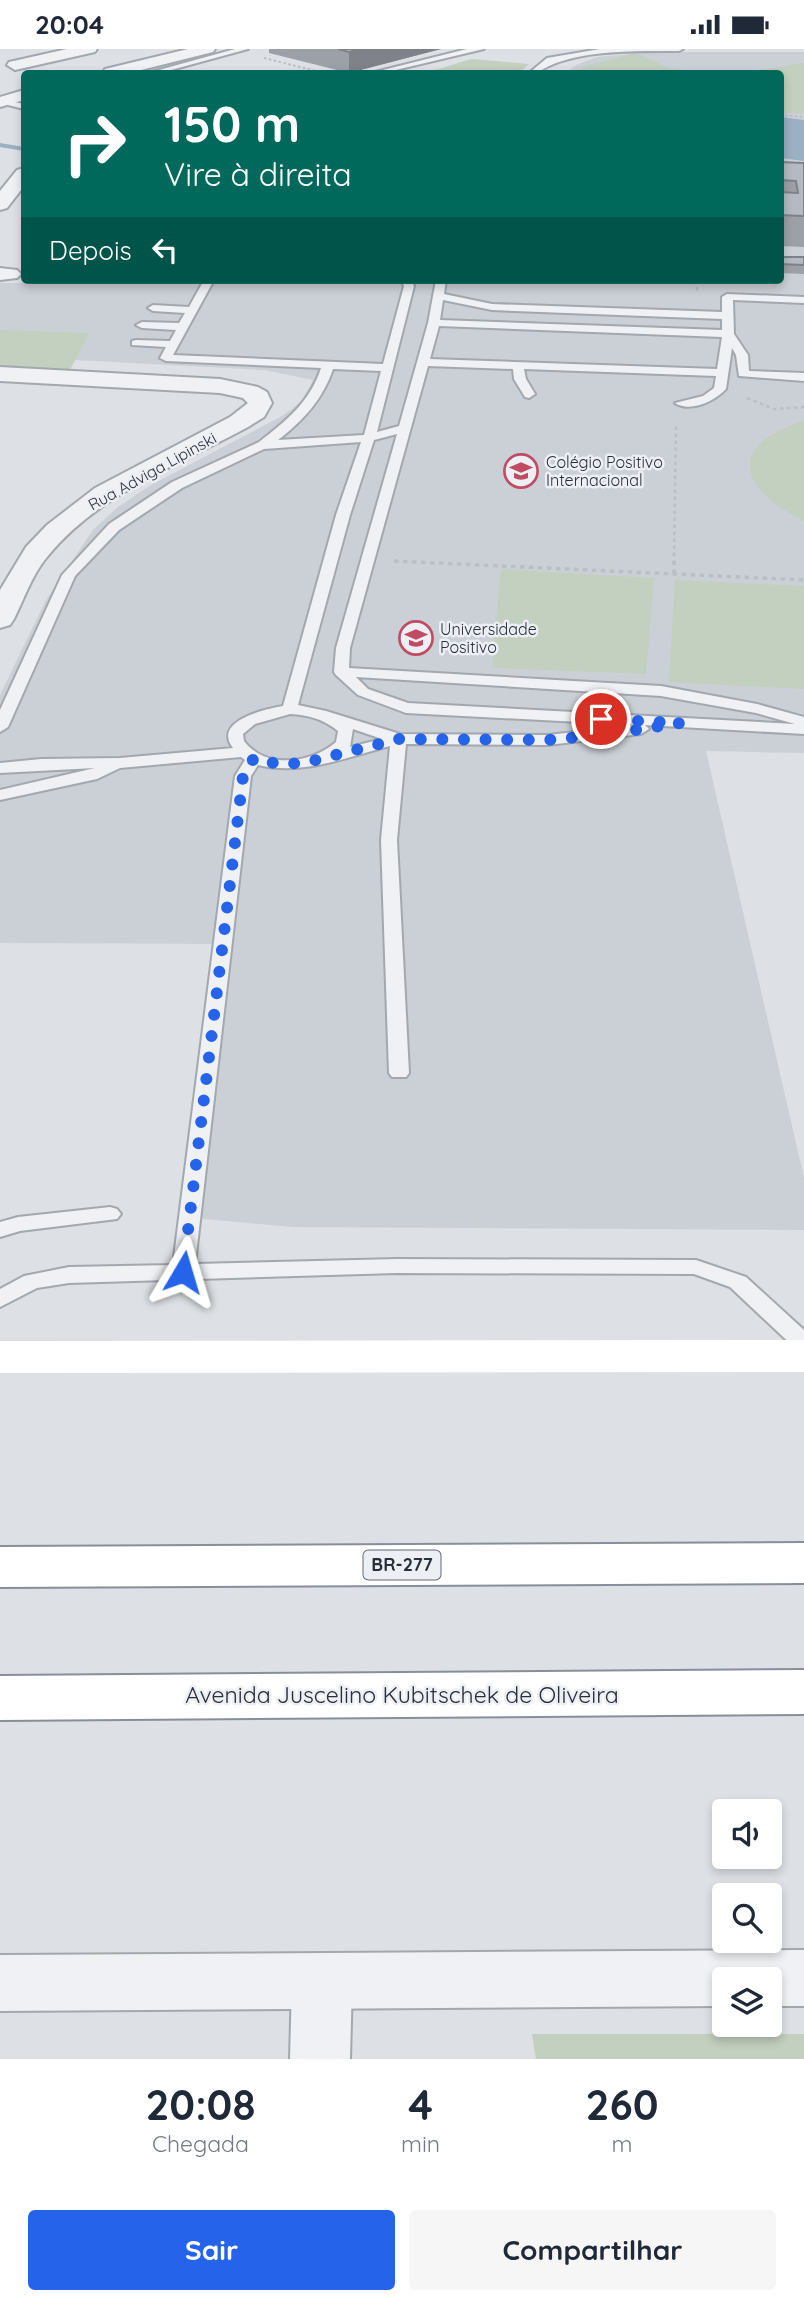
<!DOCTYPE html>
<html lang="pt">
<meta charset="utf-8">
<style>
:root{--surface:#fff;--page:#f6f6f7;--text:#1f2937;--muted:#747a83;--accent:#2563eb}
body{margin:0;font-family:Quicksand,sans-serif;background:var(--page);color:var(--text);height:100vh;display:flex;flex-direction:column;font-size:26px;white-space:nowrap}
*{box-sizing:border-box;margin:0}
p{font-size:23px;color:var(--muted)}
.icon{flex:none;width:38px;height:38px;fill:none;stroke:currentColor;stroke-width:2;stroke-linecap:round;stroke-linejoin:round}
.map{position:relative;height:2010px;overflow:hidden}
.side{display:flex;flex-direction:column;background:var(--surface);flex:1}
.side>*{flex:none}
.banner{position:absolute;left:21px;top:21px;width:763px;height:214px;border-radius:7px;box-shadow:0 4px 10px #0003;background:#00695c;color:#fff;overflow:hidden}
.tools{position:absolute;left:712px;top:1750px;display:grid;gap:14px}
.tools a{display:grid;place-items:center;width:70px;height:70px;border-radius:7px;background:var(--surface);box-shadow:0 4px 10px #0003;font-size:35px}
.pin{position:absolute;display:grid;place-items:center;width:60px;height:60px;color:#fff;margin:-30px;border:4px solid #fff;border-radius:50%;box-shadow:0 2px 7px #0007}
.me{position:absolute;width:77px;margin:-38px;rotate:7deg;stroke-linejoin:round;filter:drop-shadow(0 0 5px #0008)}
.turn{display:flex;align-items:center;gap:24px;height:147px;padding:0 28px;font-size:32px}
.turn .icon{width:91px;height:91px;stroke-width:2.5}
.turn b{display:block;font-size:49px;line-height:60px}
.then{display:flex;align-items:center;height:66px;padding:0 28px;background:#0003;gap:14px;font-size:26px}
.eta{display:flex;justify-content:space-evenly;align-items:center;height:119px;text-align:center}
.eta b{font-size:42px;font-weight:800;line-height:49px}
.action{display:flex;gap:14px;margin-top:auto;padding:14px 28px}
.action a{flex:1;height:80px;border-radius:7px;background:var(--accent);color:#fff;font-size:28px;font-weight:800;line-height:80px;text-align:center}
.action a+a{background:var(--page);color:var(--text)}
.status{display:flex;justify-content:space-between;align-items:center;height:49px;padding:0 35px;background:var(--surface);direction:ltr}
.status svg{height:19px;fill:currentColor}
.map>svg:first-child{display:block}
.built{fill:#cbd0d6}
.green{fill:#c3cfbf}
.water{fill:#9bb0c3}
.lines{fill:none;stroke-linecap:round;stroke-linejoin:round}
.stream{fill:#9bb0c3;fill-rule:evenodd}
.service-casing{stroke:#a3a8ae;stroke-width:4}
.minor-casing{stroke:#a3a8ae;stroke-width:4}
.tertiary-casing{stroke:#a3a8ae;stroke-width:4}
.motorway-casing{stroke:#868f9b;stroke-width:4}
.path-far2{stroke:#bbbfc4;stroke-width:2;stroke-dasharray:2.5 2.5;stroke-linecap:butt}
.path-far1{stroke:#bbbfc4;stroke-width:2.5;stroke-dasharray:3.5 3.5;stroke-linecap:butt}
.path{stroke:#bbbfc4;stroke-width:3.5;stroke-dasharray:4.5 4.5;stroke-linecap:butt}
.service{fill:#eff1f4;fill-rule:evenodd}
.minor{fill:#eff1f4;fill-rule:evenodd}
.tertiary{fill:#eff1f4;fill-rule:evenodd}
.secondary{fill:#fff;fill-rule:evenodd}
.motorway{fill:#fff;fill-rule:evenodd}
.wall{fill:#9ca0a7}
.shaded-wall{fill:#7f8288}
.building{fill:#b5bac2;stroke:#7f8288;stroke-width:2}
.route{stroke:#2563eb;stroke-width:12;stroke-dasharray:0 21.6}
.labels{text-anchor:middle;stroke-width:5;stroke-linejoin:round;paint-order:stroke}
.far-poi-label{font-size:16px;fill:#282f3a;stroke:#eceff3;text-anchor:start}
.far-street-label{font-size:16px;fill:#282f3a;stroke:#eceff3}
.shield{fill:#eceff3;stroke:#636972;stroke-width:2}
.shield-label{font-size:18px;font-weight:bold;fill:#282f3a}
.near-street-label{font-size:23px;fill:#282f3a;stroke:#eceff3}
</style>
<div class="status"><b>20:04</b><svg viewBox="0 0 49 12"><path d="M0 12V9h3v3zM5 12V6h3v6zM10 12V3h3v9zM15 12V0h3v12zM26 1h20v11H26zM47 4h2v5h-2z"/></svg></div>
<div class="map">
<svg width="804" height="2010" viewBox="0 0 804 2010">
<rect width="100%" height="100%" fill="#dde1e5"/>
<polygon class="built" points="653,3 804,3 804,704 706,702 804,1129 804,1181 293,1178 182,1168 216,895 0,894 0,646 46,551 93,481 118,458 151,436 282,367 301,353 313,331 264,321 0,307 0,234 22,234 25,231 780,231 780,24 565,24 576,16 597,8"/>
<g class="green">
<polygon points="632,5 640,6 669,19 702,24 573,24 585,17"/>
<polygon points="471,10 529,15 519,24 412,24 439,20"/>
<polygon points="804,14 804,65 781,63 780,24 742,24"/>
<polygon points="0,281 89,284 70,321 0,318"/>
<path d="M 804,372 L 804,472 C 740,441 724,397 804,372 Z"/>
<polygon points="501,520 654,529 646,625 492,619"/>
<polygon points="675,531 804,537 804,640 669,633"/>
<polygon points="532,1985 804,1985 804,2010 536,2010"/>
</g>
<polygon class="water" points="781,68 804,71 804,112 781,109"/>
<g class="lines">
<polygon class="stream" points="0,94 24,98 24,102 0,98"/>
<g class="service-casing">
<g id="service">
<polygon points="235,0 248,0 160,24 148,24"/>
<polygon points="467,0 484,0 383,24 371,24"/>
<path d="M 600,0 L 683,0 L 679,2 C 638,2 570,0 537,24 L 529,24 L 547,9 Z"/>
<polygon points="0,50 24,55 24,60 0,54"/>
<path d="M 204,231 L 214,231 L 173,306 L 383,315 L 404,237 L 401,231 L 411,231 L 414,237 L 377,383 L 399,377 L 428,274 L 436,231 L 446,231 L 444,245 L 492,255 L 722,263 L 722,248 L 727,245 L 804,248 L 804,254 L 733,251 L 734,285 L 748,306 L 749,322 L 804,324 L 804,332 L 739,327 L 736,306 L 732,299 L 726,340 C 715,352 690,364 675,354 L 703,347 L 714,339 L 716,327 L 524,320 L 526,330 L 535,345 L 529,349 L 525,348 L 514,330 L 513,320 L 428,317 L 350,599 L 349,619 L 661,637 L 757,655 L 804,668 L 804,685 L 645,676 L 649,680 L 641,685 L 548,696 L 406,695 L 397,791 L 409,1024 L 406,1028 L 392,1028 L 389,1024 L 381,791 L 390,697 C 347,708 303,727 258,716 L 251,727 L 195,1215 L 397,1210 L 696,1211 L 746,1228 L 804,1281 L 804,1302 L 796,1300 L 730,1238 L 694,1225 L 397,1224 L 69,1234 L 37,1239 L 0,1258 L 0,1240 L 24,1227 L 69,1218 L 173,1216 L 235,727 L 245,711 L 241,708 L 120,719 L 97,730 L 0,751 L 0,741 L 95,719 L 0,724 L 0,714 L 41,710 L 120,709 L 233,699 C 212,672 265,660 283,657 L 336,466 L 361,393 L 264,400 L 182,439 L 119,481 L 75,527 L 8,678 L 0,683 L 0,661 L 62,526 L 109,475 L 172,433 L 259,393 C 286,372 310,353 321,319 L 166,312 L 160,309 L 166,298 L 132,296 L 132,292 L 136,291 L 170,292 L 176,281 L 142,279 L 136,276 L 142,273 L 179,274 L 185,264 L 153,262 L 148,259 L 153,256 L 189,258 ZM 443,251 L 492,261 L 722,270 L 722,281 L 440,271 ZM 439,277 L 722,288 L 717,320 L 430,310 ZM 333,320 L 381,322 L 364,386 L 278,391 C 303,372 323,350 333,320 ZM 397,385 L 336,599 L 334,623 L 336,626 L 358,646 L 406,664 L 637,676 L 548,686 L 400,685 L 326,662 L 298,656 L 350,466 L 374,391 ZM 356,628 L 661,647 L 756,664 L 795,675 L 408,654 L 368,640 ZM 290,665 C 309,666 323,670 338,682 L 336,693 C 312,714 266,721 244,692 L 243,685 L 255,675 ZM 353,680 L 382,690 L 350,698 Z"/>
<polygon points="110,1158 117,1160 121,1165 117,1170 20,1182 0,1188 0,1173 18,1168"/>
</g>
</g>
<g class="minor-casing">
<g id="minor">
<polygon points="67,0 97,0 95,3 15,21 7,16 9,13"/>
<polygon points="188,0 215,0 213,3 129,24 103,24 105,20"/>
<polygon points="24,41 24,51 0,58 0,48"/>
<polygon points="24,119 24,137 7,159 0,161 0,142 17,121"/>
<polygon points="0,219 17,221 21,225 17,229 0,231"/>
<path d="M 0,318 L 220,330 L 258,338 L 267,343 L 272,354 L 264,368 L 248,378 C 178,416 98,445 47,508 C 32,526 24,550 14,570 L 10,576 L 0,579 L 0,541 L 26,498 L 47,476 L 95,439 L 230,368 L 248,354 L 243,349 L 220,344 L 0,332 Z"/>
<polygon points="322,1906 343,1914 352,1934 350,2010 290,2010 292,1934 301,1914"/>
</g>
</g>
<g class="tertiary-casing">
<polygon id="tertiary" points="804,1901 804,1957 770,1957 770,1930 724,1930 724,1957 0,1962 0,1906"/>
</g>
<g class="motorway-casing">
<g id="motorway">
<polygon points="804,1494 804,1534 0,1538 0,1498"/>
<polygon points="804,1621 804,1665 0,1671 0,1627"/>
</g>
</g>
<g class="path-far2">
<polyline points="264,9 324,24"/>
<polyline points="780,66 804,68"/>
</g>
<g class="path-far1">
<polyline points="697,231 697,244"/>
<polyline points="747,349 774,360 804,358"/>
<polyline points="674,507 676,376"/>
</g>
<g class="path">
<polyline points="394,512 804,531"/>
<polyline points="674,525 674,506"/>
</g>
<use href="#service" class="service"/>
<use href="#minor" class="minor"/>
<use href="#tertiary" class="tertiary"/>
<polygon class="secondary" points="804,1291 804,1323 0,1324 0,1292"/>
<use href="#motorway" class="motorway"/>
</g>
<g class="wall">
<polygon points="269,0 441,0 349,24 269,4"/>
<polygon points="780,113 804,114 804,198 780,197"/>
<polygon points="780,208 804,208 804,225 780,224"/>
</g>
<polygon class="shaded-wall" points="359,0 441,0 349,24 349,3"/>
<g class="building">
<polygon points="338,0 359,0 349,3"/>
<polygon points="780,113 804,114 804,167 780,166 780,143 798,144 796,132 780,131"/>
<polygon points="780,208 804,208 804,216 780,215"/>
</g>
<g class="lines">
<polyline class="route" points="183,1223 243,727 254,709 278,715 304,714 399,690 548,691 610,685 680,674 601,670"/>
</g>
<defs>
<g id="school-ring" transform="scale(1.75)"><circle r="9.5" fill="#eceff3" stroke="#c14b63" stroke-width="1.5"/><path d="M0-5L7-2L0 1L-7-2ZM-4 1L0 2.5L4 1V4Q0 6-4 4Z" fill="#c14b63"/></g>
<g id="university-ring" transform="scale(1.75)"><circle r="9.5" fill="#eceff3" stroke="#c14b63" stroke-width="1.5"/><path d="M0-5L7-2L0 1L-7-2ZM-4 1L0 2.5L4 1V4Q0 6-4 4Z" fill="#c14b63"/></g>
</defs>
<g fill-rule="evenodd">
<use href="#school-ring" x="521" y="422"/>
<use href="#university-ring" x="416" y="589"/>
</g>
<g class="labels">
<g class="far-poi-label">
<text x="546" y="419">Colégio Positivo<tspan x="546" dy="18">Internacional</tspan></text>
<text x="440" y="586">Universidade<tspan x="440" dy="18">Positivo</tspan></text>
</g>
<g class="far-street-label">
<text transform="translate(152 422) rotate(-29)" y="6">Rua Adviga Lipinski</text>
</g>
<rect class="shield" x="363.5" y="1501.5" width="77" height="29" rx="5"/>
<g class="shield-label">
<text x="402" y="1522">BR-277</text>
</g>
<g class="near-street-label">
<text x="402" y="1654">Avenida Juscelino Kubitschek de Oliveira</text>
</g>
</g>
</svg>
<div class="tools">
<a><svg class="icon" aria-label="sound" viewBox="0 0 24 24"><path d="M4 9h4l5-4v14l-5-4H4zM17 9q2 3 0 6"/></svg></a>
<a><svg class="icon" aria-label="search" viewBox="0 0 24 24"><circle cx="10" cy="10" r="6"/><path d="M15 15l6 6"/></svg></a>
<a><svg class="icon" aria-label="layers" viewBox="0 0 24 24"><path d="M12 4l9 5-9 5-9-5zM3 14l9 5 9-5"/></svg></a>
</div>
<div class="pin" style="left:601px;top:670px;background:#d93025"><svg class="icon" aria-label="arrive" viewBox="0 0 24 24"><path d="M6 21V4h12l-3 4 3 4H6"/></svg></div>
<svg class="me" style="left:183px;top:1223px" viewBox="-20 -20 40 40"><path d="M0-17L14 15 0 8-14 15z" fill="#2563eb" stroke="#fff" stroke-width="4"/></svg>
<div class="banner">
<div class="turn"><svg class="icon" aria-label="right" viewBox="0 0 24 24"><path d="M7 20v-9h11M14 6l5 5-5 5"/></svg><div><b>150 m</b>Vire à direita</div></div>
<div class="then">Depois<svg class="icon" aria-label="left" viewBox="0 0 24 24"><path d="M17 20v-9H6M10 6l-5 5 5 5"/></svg></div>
</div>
</div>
<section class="side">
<div class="eta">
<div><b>20:08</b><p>Chegada</p></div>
<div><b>4</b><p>min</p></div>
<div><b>260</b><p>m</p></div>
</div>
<div class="action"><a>Sair</a><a>Compartilhar</a></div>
</section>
